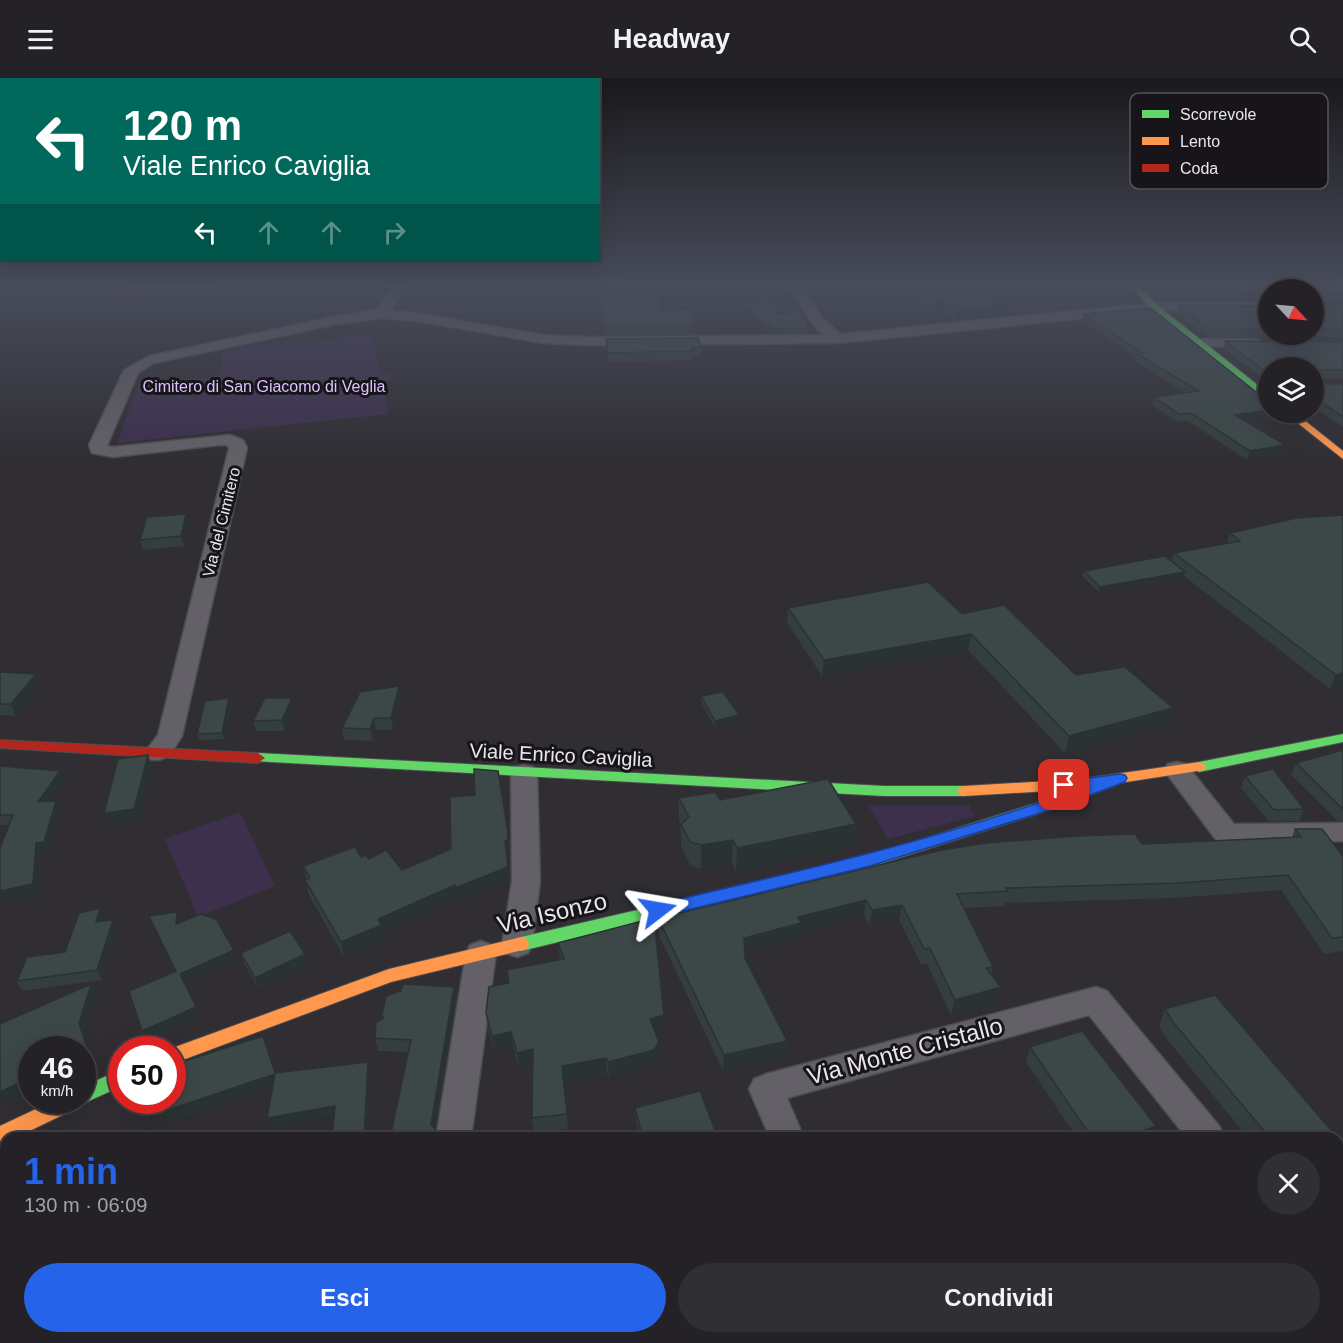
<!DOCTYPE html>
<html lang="it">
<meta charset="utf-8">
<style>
:root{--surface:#242226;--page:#302f32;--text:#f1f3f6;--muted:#a3a4a7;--line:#413f43;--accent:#2563eb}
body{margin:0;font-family:Arial,sans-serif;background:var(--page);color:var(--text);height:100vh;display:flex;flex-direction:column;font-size:22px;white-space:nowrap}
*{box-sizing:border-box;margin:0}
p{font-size:20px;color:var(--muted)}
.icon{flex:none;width:33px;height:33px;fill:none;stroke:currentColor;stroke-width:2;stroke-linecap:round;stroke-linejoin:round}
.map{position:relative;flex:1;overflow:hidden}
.details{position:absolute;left:0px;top:1054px;width:1344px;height:212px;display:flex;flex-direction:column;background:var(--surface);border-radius:18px 18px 0 0;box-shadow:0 6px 24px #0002,0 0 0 2px var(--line)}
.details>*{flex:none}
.hud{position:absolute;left:0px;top:0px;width:600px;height:183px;box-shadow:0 6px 24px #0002,0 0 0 2px var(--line);background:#00695c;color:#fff;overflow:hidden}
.needle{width:39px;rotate:116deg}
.fabs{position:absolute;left:1258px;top:201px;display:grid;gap:12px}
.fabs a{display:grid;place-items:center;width:66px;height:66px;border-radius:50%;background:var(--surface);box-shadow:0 6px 24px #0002,0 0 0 2px var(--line);font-size:30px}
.speed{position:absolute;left:18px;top:958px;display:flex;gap:12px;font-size:30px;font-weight:700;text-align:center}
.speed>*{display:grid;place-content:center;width:78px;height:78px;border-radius:50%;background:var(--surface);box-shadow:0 6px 24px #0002,0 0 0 2px var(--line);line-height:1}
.speed small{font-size:15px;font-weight:400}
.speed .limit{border:9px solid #d22;background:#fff;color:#111}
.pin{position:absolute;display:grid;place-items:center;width:51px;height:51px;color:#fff;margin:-26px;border-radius:12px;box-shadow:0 3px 9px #0006}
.me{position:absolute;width:66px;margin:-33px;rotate:76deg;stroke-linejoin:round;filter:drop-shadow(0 0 4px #0008)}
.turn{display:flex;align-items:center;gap:21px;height:126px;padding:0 24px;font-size:27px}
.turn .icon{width:78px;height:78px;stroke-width:2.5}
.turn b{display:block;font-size:42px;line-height:51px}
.lanes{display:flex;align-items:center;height:57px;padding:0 24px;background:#0003;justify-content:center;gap:30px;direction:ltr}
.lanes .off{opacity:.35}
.round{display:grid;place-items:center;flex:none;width:63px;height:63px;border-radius:32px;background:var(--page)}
.head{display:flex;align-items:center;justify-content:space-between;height:102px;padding:0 24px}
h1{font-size:36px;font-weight:800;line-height:45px;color:var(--accent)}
.cta{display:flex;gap:12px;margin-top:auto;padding:12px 24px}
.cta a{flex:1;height:69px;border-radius:36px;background:var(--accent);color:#fff;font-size:24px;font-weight:800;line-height:69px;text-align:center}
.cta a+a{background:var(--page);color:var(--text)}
header{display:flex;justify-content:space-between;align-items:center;height:78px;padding:0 24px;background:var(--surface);font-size:27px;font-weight:800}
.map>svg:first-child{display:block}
.green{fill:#3d304d}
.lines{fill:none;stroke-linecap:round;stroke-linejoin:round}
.street-casing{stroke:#4d4c50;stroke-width:3}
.fast-casing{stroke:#4d4c50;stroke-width:2}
.slow-casing{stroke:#4d4c50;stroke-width:2}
.jam-casing{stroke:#4d4c50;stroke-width:2}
.street{fill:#636067;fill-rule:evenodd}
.fast{fill:#63d668;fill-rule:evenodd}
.slow{fill:#ff974d;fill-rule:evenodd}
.jam{fill:#b3261e;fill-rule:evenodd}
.wall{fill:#343e3d}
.shaded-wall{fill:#2a3232}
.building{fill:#3c4847;stroke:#2a3232;stroke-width:1.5}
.route{fill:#2563eb;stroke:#184099;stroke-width:1.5}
.labels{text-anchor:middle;stroke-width:6;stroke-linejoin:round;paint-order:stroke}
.far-park-label{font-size:16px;fill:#ddc1fe;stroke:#171519}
.far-street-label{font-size:16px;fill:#e8e5eb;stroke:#171519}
.street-label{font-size:20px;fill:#e8e5eb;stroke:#171519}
.near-street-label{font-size:24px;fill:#e8e5eb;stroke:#171519}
.key{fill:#171519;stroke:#565358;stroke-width:1.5}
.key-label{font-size:16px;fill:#e8e5eb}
</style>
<header><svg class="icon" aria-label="menu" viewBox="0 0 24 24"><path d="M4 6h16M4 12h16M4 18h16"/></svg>Headway<svg class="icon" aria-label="search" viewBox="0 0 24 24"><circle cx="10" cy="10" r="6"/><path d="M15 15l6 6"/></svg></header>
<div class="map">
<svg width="1343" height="1265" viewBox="0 0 1343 1265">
<rect width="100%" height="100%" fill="#302e33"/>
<g class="green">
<polygon points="133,205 214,205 206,219 121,221"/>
<polygon points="373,258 380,296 391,296 392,302 382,303 388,336 117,365 139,305 220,298 223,271"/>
<polygon points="868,727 969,727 975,738 888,761"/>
<polygon points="240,734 275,808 198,839 165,761"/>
</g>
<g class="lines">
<g class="street-casing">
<g id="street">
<path d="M 395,205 L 407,205 L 390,233 L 417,235 L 543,257 L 586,259 L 824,257 L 813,247 L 787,205 L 799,205 L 823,241 L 841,256 L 1166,224 L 1269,225 L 1269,233 L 1166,232 L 838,265 L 586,267 L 543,265 L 417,243 L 381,240 L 337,246 L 154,285 L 138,295 L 107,368 L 113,369 L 230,357 L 243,362 L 247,370 L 182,658 C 173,672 167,686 148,681 L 144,675 L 158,657 L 229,370 L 227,367 L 219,367 L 113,379 L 92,375 L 89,367 L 124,292 L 149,278 L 337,238 L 376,232 Z"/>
<polygon points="1200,261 1257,261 1264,265 1257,269 1195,268 1193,265 1195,262"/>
<polygon points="1177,684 1186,686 1234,746 1343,745 1343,763 1227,765 1217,763 1164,692 1168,686"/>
<polygon points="524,687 533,689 537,695 540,803 532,867 528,875 517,879 506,875 502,867 512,803 511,695 515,689"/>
<polygon points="481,863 492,867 496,875 471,1060 436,1060 466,875 470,867"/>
<polygon points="1096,909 1107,913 1220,1049 1225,1060 1187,1060 1089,937 787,1020 804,1060 770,1060 749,1011 754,1001 766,996"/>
<polygon points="1338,1202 1343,1204 1343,1248 1338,1246"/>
<polygon points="473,1260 513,1260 514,1265 474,1265"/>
</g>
</g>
<g class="fast-casing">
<g id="fast">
<polygon points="1128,205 1136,205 1157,227 1269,316 1269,323 1151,231"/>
<polygon points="1343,656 1343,664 1199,694 1192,689 1199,684"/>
<polygon points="258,675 884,708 964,708 969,710 971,713 969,716 964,718 884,718 253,683 251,680 253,677"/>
<polygon points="1114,698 1119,700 1121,703 1119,706 1053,731 870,789 521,873 515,871 513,866 515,861 521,859 869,778 1043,723"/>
<polygon points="122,991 122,1008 82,1026 75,1024 82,1023 82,1009"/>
</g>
</g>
<g class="slow-casing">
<g id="slow">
<polygon points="1284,334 1294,334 1343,373 1343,381"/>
<polygon points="1199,684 1204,686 1206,689 1204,692 1081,711 964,718 959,716 957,713 959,710 964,708 1081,701"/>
<polygon points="521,859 527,861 529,866 527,871 391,904 172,986 172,972 167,972 389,891"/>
<polygon points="53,1023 82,1023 79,1029 15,1060 6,1060 6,1065 0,1067 0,1048"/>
</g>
</g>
<g class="jam-casing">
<polygon id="jam" points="0,662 258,675 265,680 258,685 0,670"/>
</g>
<use href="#street" class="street"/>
<use href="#fast" class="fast"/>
<use href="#slow" class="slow"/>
<use href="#jam" class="jam"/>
</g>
<g class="wall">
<polygon points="592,205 661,232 695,247 695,256 604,257 600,227 593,227"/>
<polygon points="904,205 968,205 999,238 956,242 943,233 933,234 921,226"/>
<polygon points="1152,205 1343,205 1343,223 1314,223 1315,227 1343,228 1343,259 1208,259 1177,234 1179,227 1269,228 1269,256 1314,256 1314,212 1269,212 1269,223 1170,222"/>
<polygon points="739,225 777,235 808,251 808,255 774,255 739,229"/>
<polygon points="1083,236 1262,319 1269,334 1280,334 1279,338 1246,344 1282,376 1247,382 1188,343 1177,344 1152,327 1154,319 1186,315 1135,283 1136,279 1081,243"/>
<polygon points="606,261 701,269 701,277 693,278 693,282 608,284"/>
<polygon points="1225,263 1343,264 1343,300 1314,300 1315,304 1317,306 1343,306 1343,349 1318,332 1314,333 1314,290 1269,290 1269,306 1223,270"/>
<polygon points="1297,440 1343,608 1330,611 1184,498 1183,499 1099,514 1082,498 1084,493 1172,483 1174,475 1227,465 1230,455"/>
<polygon points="189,446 184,468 143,472 140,462"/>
<polygon points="788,530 962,536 1076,597 1173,630 1167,646 1065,675 968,572 822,598 787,545"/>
<polygon points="0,594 36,596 40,608 16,638 0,637"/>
<polygon points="399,608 401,620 393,652 376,652 373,663 344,662 342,650"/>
<polygon points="701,618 739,643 715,649 701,624"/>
<polygon points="229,620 231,626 224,661 199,662 197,656"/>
<polygon points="295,631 285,653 256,653 253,643"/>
<polygon points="1343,672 1343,743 1338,743 1291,697 1296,685"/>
<polygon points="0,688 65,703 50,723 60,733 49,774 40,776 38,817 0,825 0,770 9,747 0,747"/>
<polygon points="1245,698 1304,731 1299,743 1269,743 1241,710"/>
<polygon points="679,720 720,722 856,746 853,769 736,794 732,785 701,791 690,787 681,769 681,747 679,743"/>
<polygon points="1295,751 1343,778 1343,873 1324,876 1281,812 1174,820 1005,825 1004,828 964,830 993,889 991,897 1001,909 997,925 951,937 927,886 921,886 899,842 869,847 864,837 800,854 800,860 744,875 745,880 787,963 785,978 723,993 658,855 658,840 1142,766 1292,759"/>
<polygon points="509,768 510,776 506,777 510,803 457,824 457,821 384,854 385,861 344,879 309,817 305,802 307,802 303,788 361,779 369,781 402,792"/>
<polygon points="177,834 181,844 237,882 185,905 200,939 147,964 142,953 176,894 149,838"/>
<polygon points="104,840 104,844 117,852 102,902 22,913 17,903 65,874"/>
<polygon points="558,865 664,937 664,952 656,955 659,964 659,979 654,987 609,999 607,996 564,1004 568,1051 534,1055 532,1040 533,987 519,990 513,969 494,974 488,950 486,935 508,905 507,892 560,882"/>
<polygon points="241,875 305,876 309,888 259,912 245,887"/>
<polygon points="454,909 456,922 435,1050 438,1060 390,1060 409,974 378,973 375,960 383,940 382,937 401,913"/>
<polygon points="1215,917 1343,1066 1343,1177 1338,1171 1338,1060 1248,1060 1166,960 1159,948 1165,931"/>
<polygon points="1030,969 1156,1048 1150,1060 1077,1060 1026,984"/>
<polygon points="635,1030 718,1060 640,1060 636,1042"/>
<polygon points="903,1260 982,1260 979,1265 905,1265"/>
<polygon points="991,1260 1222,1260 1226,1265 989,1265"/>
<polygon points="1250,1260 1282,1260 1269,1265 1254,1265"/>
</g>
<g class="shaded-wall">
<polygon points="944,222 943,233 933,234 934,223"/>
<polygon points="1001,227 999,238 956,242 958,231"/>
<polygon points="1321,324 1318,332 1314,333 1314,325"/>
<polygon points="1269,332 1269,334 1280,334 1279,338 1233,346 1235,337"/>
<polygon points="1285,367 1282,376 1247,382 1250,373"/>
<polygon points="186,436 189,446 184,468 181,458"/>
<polygon points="1185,494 1183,499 1099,514 1100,509"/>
<polygon points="971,556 968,572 822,598 824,582"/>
<polygon points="1343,595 1343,608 1330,611 1336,597"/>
<polygon points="36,596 40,608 16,638 11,626"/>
<polygon points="399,608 401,620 393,652 391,640"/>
<polygon points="229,620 231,626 224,661 222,655"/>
<polygon points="292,620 295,631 285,653 282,642"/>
<polygon points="1173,630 1167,646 1065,675 1069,658"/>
<polygon points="739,637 739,643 715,649 715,643"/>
<polygon points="374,640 376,652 373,663 370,651"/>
<polygon points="148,677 152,688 139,743 109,747 104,735"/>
<polygon points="60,693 65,703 42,735 38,724"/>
<polygon points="56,723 60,733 49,774 40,776 38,817 0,825 0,813 36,765"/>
<polygon points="856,746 853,769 736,794 737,770"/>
<polygon points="508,754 510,776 506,777 505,763"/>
<polygon points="733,762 732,785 701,791 701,767"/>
<polygon points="508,789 510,803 457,824 457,821 384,854 385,861 344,879 341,864 378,841 455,807"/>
<polygon points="866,822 864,837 800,854 800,860 743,875 744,860 798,839"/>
<polygon points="902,827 899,842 869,847 872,832"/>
<polygon points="100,830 104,840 101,854 96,844"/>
<polygon points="177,834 181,844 176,846"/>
<polygon points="113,842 117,852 102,902 97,892"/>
<polygon points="234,872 237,882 184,906 180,896"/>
<polygon points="305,876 309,888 259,912 255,900"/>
<polygon points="91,906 97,918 85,957 95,988 82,993 82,978 79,945"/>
<polygon points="454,909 456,922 435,1050 438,1060 436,1060 431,1047"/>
<polygon points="1001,909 997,925 951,937 955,922"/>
<polygon points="196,929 200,939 147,964 142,953"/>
<polygon points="664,937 664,952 651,957 650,941"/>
<polygon points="511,954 513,969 494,974 492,958"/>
<polygon points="787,963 785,978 723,993 724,977"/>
<polygon points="659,964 659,979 654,987 609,999 608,984"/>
<polygon points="533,971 535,986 519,990 517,975"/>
<polygon points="606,980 607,996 563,1004 562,988"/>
<polygon points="368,984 370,995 368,1060 364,1060"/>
<polygon points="275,996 279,1007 168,1045 162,1034"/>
<polygon points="32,999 32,1014 7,1026 0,1014"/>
<polygon points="335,1028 338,1039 271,1051 267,1040"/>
<polygon points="1156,1048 1150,1060 1127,1060 1128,1058"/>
<polygon points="25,1260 31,1260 32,1265 26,1265"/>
<polygon points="247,1260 278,1260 258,1265 249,1265"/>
<polygon points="734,1260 774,1260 760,1265 720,1265"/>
<polygon points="969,1260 982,1260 979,1265 955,1265"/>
<polygon points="1263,1260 1282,1260 1269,1265 1260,1265"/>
</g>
<g class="building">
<polygon points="592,205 658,205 661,232 690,231 695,247 604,247 600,218 593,218"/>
<polygon points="914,205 968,205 1001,227 958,231 944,222 934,223 922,215"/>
<polygon points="1161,205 1343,205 1343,216 1316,216 1314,218 1315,227 1343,228 1343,251 1314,251 1314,212 1269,212 1269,216 1172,215"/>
<polygon points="773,221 777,235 802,234 808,251 774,251 739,225"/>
<polygon points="1179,227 1269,228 1269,251 1210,251"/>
<polygon points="1151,230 1262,319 1269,321 1269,332 1235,337 1285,367 1250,373 1191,335 1179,336 1154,319 1199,313 1137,276 1143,275 1083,236"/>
<polygon points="698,260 701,269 691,270 693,273 608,275 606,261"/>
<polygon points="1225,263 1343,264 1343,292 1317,292 1314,294 1315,304 1317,306 1343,306 1343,339 1321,324 1314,325 1314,290 1269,290 1269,296"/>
<polygon points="186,436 181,458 140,462 147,439"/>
<polygon points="1343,437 1343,595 1336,597 1174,475 1240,463 1230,455 1297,440"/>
<polygon points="1165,478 1185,494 1100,509 1084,493"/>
<polygon points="928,504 962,536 1004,527 1076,597 1125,589 1173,630 1069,658 971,556 824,582 788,530"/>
<polygon points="0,594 36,596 11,626 0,626"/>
<polygon points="399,608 391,640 374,640 370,651 342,650 360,614"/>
<polygon points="723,614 739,637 715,643 701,618"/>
<polygon points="229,620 222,655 197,656 205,623"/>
<polygon points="265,620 292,620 282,642 253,643"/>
<polygon points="1343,672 1343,731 1296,685"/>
<polygon points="148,677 134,731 104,735 118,681"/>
<polygon points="0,688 60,693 38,724 56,723 44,764 36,765 33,806 0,813 0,770 13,737 0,737"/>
<polygon points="474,691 498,693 508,754 508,762 505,763 508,789 455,810 455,807 378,841 382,847 341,864 305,802 310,800 303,788 355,769 361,779 366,777 369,781 386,772 402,792 451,771 450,719 475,717"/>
<polygon points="1273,691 1304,731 1274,732 1245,698"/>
<polygon points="828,701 856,746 737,770 733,762 701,767 690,764 681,746 689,739 679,720 715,714 720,722"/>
<polygon points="1295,751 1322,751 1343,778 1343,859 1332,860 1288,797 1179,805 1006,810 1008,813 957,816 993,889 986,890 1001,909 955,922 930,870 924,871 902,827 872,832 866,822 798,839 801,845 744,860 745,880 787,963 724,977 658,840 942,772 986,765 1077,758 1135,756 1142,766 1301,759"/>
<polygon points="100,830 96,844 113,842 97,892 17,903 27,879 65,874 79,835"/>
<polygon points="177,834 176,846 201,836 216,841 234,872 180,896 196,929 142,953 129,913 176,893 149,838"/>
<polygon points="654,840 664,937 650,941 659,964 654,972 608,984 606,980 562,988 567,1036 532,1040 533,971 517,975 511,954 492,958 486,935 489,909 509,905 507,892 564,881 558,865"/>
<polygon points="290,853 305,876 255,900 241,875"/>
<polygon points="91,906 79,945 89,976 82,978 82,972 32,972 32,999 0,1014 0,946"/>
<polygon points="403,906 454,909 431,1047 435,1050 436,1060 390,1060 411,962 375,960 376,944 384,940 382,937 386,918 401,913"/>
<polygon points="1215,917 1343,1066 1343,1149 1338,1143 1338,1060 1270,1060 1173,944 1165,931"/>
<polygon points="1082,953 1156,1048 1128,1058 1130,1060 1091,1060 1092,1060 1030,969"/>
<polygon points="263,958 275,995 368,984 364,1060 332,1060 335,1028 267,1040 275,996 162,1034 161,1023 172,1023 172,987"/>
<polygon points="700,1013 718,1060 643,1060 635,1030"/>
<polygon points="6,1093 6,1260 25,1260 26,1265 0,1265 0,1168 4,1166 0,1154 0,1096"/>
<polygon points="414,1260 471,1260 472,1265 415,1265"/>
<polygon points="579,1260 734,1260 720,1265 580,1265"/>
<polygon points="910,1260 969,1260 955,1265 913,1265"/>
<polygon points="994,1260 1222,1260 1226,1265 997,1265"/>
</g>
<linearGradient id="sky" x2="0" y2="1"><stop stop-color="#1a191c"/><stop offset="0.54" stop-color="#484c5b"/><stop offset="1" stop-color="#484c5b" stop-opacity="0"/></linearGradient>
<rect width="1343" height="382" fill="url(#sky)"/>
<path class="route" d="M 1120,696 L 1125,697 L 1127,700 L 1125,704 L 1053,731 L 870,788 L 658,839 L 653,837 L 650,832 L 653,828 L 658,826 C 800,793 942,761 1078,711 L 1059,711 L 1056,707 L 1059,704 Z"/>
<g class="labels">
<g class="far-park-label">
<text x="264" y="314">Cimitero di San Giacomo di Veglia</text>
</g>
<g class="far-street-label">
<text transform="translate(221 444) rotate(-76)" y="6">Via del Cimitero</text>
</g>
<g class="street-label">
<text transform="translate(561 677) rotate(3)" y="7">Viale Enrico Caviglia</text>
</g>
<g class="near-street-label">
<text transform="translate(552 835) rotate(-13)" y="8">Via Isonzo</text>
<text transform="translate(905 973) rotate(-15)" y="8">Via Monte Cristallo</text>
</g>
</g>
<rect x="1130" y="15" width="198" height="96" rx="9" class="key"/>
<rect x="1142" y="32" width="27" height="8" fill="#63d668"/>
<rect x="1142" y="59" width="27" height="8" fill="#ff974d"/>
<rect x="1142" y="86" width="27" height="8" fill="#b3261e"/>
<g class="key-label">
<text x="1180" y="42">Scorrevole</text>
<text x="1180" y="69">Lento</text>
<text x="1180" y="96">Coda</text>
</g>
</svg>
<div class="fabs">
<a><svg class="needle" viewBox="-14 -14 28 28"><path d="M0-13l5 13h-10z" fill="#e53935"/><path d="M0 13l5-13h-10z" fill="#a3a4a7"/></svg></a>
<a><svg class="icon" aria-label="layers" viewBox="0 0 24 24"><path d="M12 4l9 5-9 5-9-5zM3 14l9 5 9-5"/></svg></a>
</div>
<div class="speed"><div>46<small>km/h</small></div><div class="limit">50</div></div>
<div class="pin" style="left:1064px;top:707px;background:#d93025"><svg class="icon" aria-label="arrive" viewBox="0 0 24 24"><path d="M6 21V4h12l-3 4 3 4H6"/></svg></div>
<svg class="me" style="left:658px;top:832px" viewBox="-20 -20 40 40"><path d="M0-17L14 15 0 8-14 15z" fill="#2563eb" stroke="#fff" stroke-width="4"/></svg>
<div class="hud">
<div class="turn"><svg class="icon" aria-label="left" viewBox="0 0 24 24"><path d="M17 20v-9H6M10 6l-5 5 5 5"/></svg><div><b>120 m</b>Viale Enrico Caviglia</div></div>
<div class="lanes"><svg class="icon" aria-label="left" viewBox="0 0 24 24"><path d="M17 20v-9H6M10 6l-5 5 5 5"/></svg><svg class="icon off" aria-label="ahead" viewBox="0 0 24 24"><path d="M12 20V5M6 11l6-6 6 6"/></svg><svg class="icon off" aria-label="ahead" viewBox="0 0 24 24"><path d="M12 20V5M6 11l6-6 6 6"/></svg><svg class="icon off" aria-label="right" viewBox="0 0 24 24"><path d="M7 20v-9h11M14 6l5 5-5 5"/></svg></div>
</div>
<section class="details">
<div class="head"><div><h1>1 min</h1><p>130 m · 06:09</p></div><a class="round"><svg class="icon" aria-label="close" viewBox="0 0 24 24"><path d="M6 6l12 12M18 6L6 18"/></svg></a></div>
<div class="cta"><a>Esci</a><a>Condividi</a></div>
</section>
</div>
